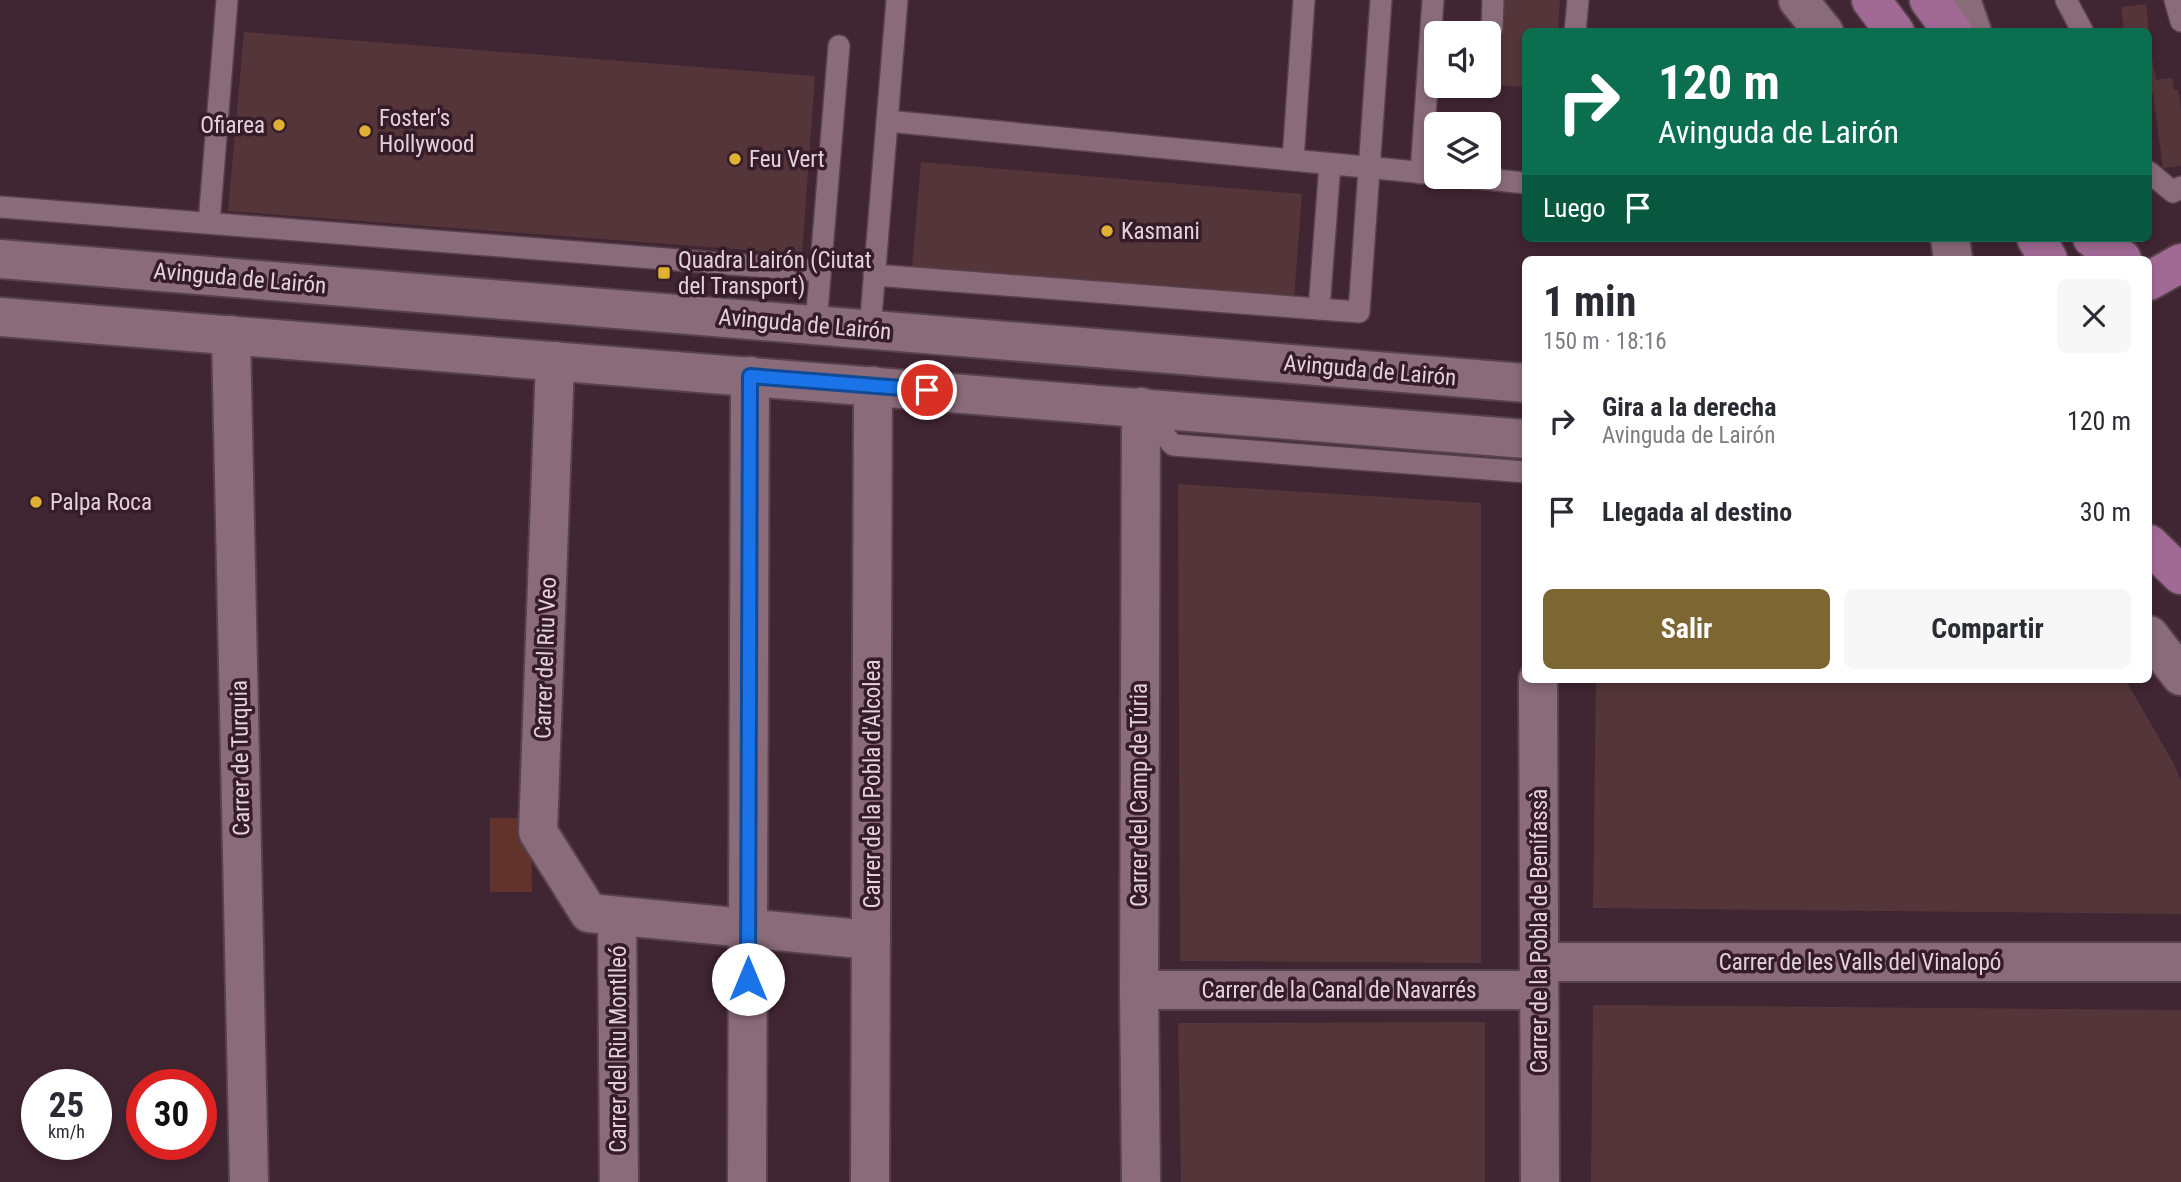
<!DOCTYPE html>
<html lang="es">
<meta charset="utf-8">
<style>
:root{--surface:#fff;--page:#f7f7f7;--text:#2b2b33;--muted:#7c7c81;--accent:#7c6733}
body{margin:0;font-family:"Roboto Condensed",sans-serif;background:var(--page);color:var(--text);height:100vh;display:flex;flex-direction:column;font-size:26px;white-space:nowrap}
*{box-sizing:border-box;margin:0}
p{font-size:23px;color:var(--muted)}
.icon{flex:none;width:38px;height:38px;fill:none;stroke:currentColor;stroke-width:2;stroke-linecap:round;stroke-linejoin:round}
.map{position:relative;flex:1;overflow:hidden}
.panel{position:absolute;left:1522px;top:256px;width:630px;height:427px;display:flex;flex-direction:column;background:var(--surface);border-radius:10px;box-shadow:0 4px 10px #0003}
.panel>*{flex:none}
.top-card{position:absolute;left:1522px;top:28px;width:630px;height:214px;border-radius:10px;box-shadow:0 4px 10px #0003;background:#0b6e4f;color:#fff;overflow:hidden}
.controls{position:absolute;left:1424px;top:21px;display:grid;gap:14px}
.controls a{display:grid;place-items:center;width:77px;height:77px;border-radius:10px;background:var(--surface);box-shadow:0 4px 10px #0003;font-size:35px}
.speed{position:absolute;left:21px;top:1069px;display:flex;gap:14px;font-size:35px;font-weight:700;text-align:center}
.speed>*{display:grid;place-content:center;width:91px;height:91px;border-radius:50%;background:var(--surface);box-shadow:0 4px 10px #0003;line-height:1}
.speed small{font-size:18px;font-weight:400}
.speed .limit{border:10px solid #d22;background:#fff;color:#111}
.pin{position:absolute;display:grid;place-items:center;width:60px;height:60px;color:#fff;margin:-30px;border:4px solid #fff;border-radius:50%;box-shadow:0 2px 7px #0007}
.me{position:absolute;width:77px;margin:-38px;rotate:0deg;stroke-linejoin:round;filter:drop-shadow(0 0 5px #0008)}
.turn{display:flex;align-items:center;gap:24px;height:147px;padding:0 21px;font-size:32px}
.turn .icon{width:91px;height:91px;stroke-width:2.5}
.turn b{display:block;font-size:49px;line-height:60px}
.then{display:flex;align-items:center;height:66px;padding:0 21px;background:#0003;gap:14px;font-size:26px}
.round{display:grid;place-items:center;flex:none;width:74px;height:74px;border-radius:10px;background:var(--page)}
.headline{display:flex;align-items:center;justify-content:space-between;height:119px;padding:0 21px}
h1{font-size:42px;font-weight:700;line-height:52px}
.action{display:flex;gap:14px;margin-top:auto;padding:14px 21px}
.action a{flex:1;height:80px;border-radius:10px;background:var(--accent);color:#fff;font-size:28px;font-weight:700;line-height:80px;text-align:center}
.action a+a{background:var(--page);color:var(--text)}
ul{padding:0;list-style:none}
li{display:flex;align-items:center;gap:21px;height:91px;padding:0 21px}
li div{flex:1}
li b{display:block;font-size:26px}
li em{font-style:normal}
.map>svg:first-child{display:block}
.green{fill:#62332c}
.building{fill:#54363a}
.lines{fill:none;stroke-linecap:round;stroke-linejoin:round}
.service-casing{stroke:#57414b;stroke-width:24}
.minor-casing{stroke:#57414b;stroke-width:42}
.tertiary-casing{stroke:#57414b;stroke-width:42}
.primary-casing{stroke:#57414b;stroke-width:42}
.service{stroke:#8a6b79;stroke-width:21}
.minor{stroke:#8a6b79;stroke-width:38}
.tertiary{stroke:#8a6b79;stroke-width:38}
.primary{stroke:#a16a95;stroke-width:38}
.route-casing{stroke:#114b97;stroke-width:18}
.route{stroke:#1a73e8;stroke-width:12}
.poi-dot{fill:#deb133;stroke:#351c28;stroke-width:2.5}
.labels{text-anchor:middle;stroke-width:7;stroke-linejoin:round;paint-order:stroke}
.poi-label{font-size:23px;fill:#e4d2d9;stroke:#351c28;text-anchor:start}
.street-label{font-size:23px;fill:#e4d2d9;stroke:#351c28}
</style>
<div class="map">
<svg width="2181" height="1182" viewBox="0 0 2181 1182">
<rect width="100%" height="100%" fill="#402532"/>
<polygon class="green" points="490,818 531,818 532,892 490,892"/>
<g class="building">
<polygon points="1502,0 1560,0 1558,32 1526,32 1526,87 1495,85"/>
<polygon points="2146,4 2149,32 2124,32 2121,7"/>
<polygon points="244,32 815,76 802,254 228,211"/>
<polygon points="2149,41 2156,80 2172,78 2174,90 2178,90 2181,110 2181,166 2163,168 2153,93 2149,94"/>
<polygon points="921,162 1302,194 1294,299 912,267"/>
<polygon points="1178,484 1481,503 1481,963 1180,961"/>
<polygon points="1596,679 2125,679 2174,764 2181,781 2181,914 1593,908"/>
<polygon points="1593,1005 2181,1010 2181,1182 1591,1182"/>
<polygon points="1485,1022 1485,1182 1181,1182 1178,1023"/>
</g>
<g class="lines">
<g class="service-casing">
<g id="service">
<polyline points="2066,0 2083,32"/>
<polyline points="2175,0 2181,21"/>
<polyline points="1575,32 1578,0"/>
<polyline points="1489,33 1492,29 1493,0"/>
<polyline points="887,121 1437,174"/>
<polyline points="1293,160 1304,0"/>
<polyline points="2149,172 2173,192 2181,187"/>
<polyline points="1421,173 1433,0"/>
<polyline points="1466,177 1526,183"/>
<polyline points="0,207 820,271"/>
<polyline points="209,223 227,0"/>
<polyline points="874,275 1359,312 1381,0"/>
<polyline points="1319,309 1330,164"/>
<polyline points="816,324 839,46"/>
<polyline points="870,329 897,0"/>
<polyline points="1142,409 1173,445 1526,472"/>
</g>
</g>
<g class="minor-casing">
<g id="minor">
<polyline points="1798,0 1824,32"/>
<polyline points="1950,238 1953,259"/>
<polyline points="231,335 249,1182"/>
<polyline points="555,361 538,832 589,913 871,940"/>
<polyline points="1141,407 1139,990 1141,1182"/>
<polyline points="2149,635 2181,676"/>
<polyline points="1538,679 1540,1182"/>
<polyline points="617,916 619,1182"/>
<polyline points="1539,962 2181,962"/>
<polyline points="1139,990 1539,990"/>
<polyline points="747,1182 750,376"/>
<polyline points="870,1182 873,386"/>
</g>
</g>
<g class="tertiary-casing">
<g id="tertiary">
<polyline points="1961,0 1972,32"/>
<polyline points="0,259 1526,383"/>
<polyline points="0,317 1526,439"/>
</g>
</g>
<g class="primary-casing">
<g id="primary">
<polyline points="1871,0 1895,32"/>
<polyline points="1929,0 1953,32"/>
<polyline points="2036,238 2048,259"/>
<polyline points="2092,238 2122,259"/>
<polyline points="2149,281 2181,263"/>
<polyline points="2149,544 2181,575"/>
</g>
</g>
<use href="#service" class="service"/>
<use href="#minor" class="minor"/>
<use href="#tertiary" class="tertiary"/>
<use href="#primary" class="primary"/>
</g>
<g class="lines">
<g class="route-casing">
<polyline id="route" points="748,979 750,376 927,390"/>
</g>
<use href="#route" class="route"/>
</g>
<g class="poi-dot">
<circle cx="279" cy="125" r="7"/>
<circle cx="365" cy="131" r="7"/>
<circle cx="735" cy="159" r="7"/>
<circle cx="1107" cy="231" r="7"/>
<rect x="657" y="266" width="14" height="14" rx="3.5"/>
<circle cx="36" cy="502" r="7"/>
</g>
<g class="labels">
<g class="poi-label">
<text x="379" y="126">Foster's<tspan x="379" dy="26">Hollywood</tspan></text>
<text x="265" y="133" text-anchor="end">Ofiarea</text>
<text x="749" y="167">Feu Vert</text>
<text x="1121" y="239">Kasmani</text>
<text x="678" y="268">Quadra Lairón (Ciutat<tspan x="678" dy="26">del Transport)</tspan></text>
<text x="50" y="510">Palpa Roca</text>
</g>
<g class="street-label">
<text transform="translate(240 278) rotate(5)" y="8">Avinguda de Lairón</text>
<text transform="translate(805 324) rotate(5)" y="8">Avinguda de Lairón</text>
<text transform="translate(1370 370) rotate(5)" y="8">Avinguda de Lairón</text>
<text transform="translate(545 658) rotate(-88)" y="8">Carrer del Riu Veo</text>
<text transform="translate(240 758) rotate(-91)" y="8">Carrer de Turquia</text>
<text transform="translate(872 784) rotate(-90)" y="8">Carrer de la Pobla d'Alcolea</text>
<text transform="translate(1139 795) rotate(-90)" y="8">Carrer del Camp de Túria</text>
<text transform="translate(1539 931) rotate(-90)" y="8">Carrer de la Pobla de Benifassà</text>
<text x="1860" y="970">Carrer de les Valls del Vinalopó</text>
<text x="1339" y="998">Carrer de la Canal de Navarrés</text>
<text transform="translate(618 1049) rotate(-90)" y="8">Carrer del Riu Montlleó</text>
</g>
</g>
</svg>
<div class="controls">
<a><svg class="icon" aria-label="sound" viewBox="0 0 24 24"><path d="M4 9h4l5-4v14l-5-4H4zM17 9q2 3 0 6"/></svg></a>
<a><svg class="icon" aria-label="layers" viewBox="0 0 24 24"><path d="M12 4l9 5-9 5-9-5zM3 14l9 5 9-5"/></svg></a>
</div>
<div class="speed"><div>25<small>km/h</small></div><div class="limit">30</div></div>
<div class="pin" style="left:927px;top:390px;background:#d93025"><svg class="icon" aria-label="arrive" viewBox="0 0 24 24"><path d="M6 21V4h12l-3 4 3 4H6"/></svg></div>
<svg class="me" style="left:748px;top:979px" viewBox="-20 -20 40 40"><circle r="19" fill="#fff"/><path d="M0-13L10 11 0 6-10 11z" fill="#1a73e8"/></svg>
<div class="top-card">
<div class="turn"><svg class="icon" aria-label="right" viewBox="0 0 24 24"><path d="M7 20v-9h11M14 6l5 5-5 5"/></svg><div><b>120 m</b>Avinguda de Lairón</div></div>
<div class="then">Luego<svg class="icon" aria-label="arrive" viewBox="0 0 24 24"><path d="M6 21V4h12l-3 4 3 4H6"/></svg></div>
</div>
<section class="panel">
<div class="headline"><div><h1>1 min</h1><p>150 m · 18:16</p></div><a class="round"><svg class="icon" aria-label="close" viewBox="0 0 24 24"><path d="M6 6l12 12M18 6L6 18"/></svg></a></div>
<ul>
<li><svg class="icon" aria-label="right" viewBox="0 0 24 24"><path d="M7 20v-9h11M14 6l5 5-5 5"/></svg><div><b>Gira a la derecha</b><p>Avinguda de Lairón</p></div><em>120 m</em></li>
<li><svg class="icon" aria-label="arrive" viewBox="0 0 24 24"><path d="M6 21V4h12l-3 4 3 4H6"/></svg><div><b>Llegada al destino</b></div><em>30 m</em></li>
</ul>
<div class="action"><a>Salir</a><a>Compartir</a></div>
</section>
</div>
